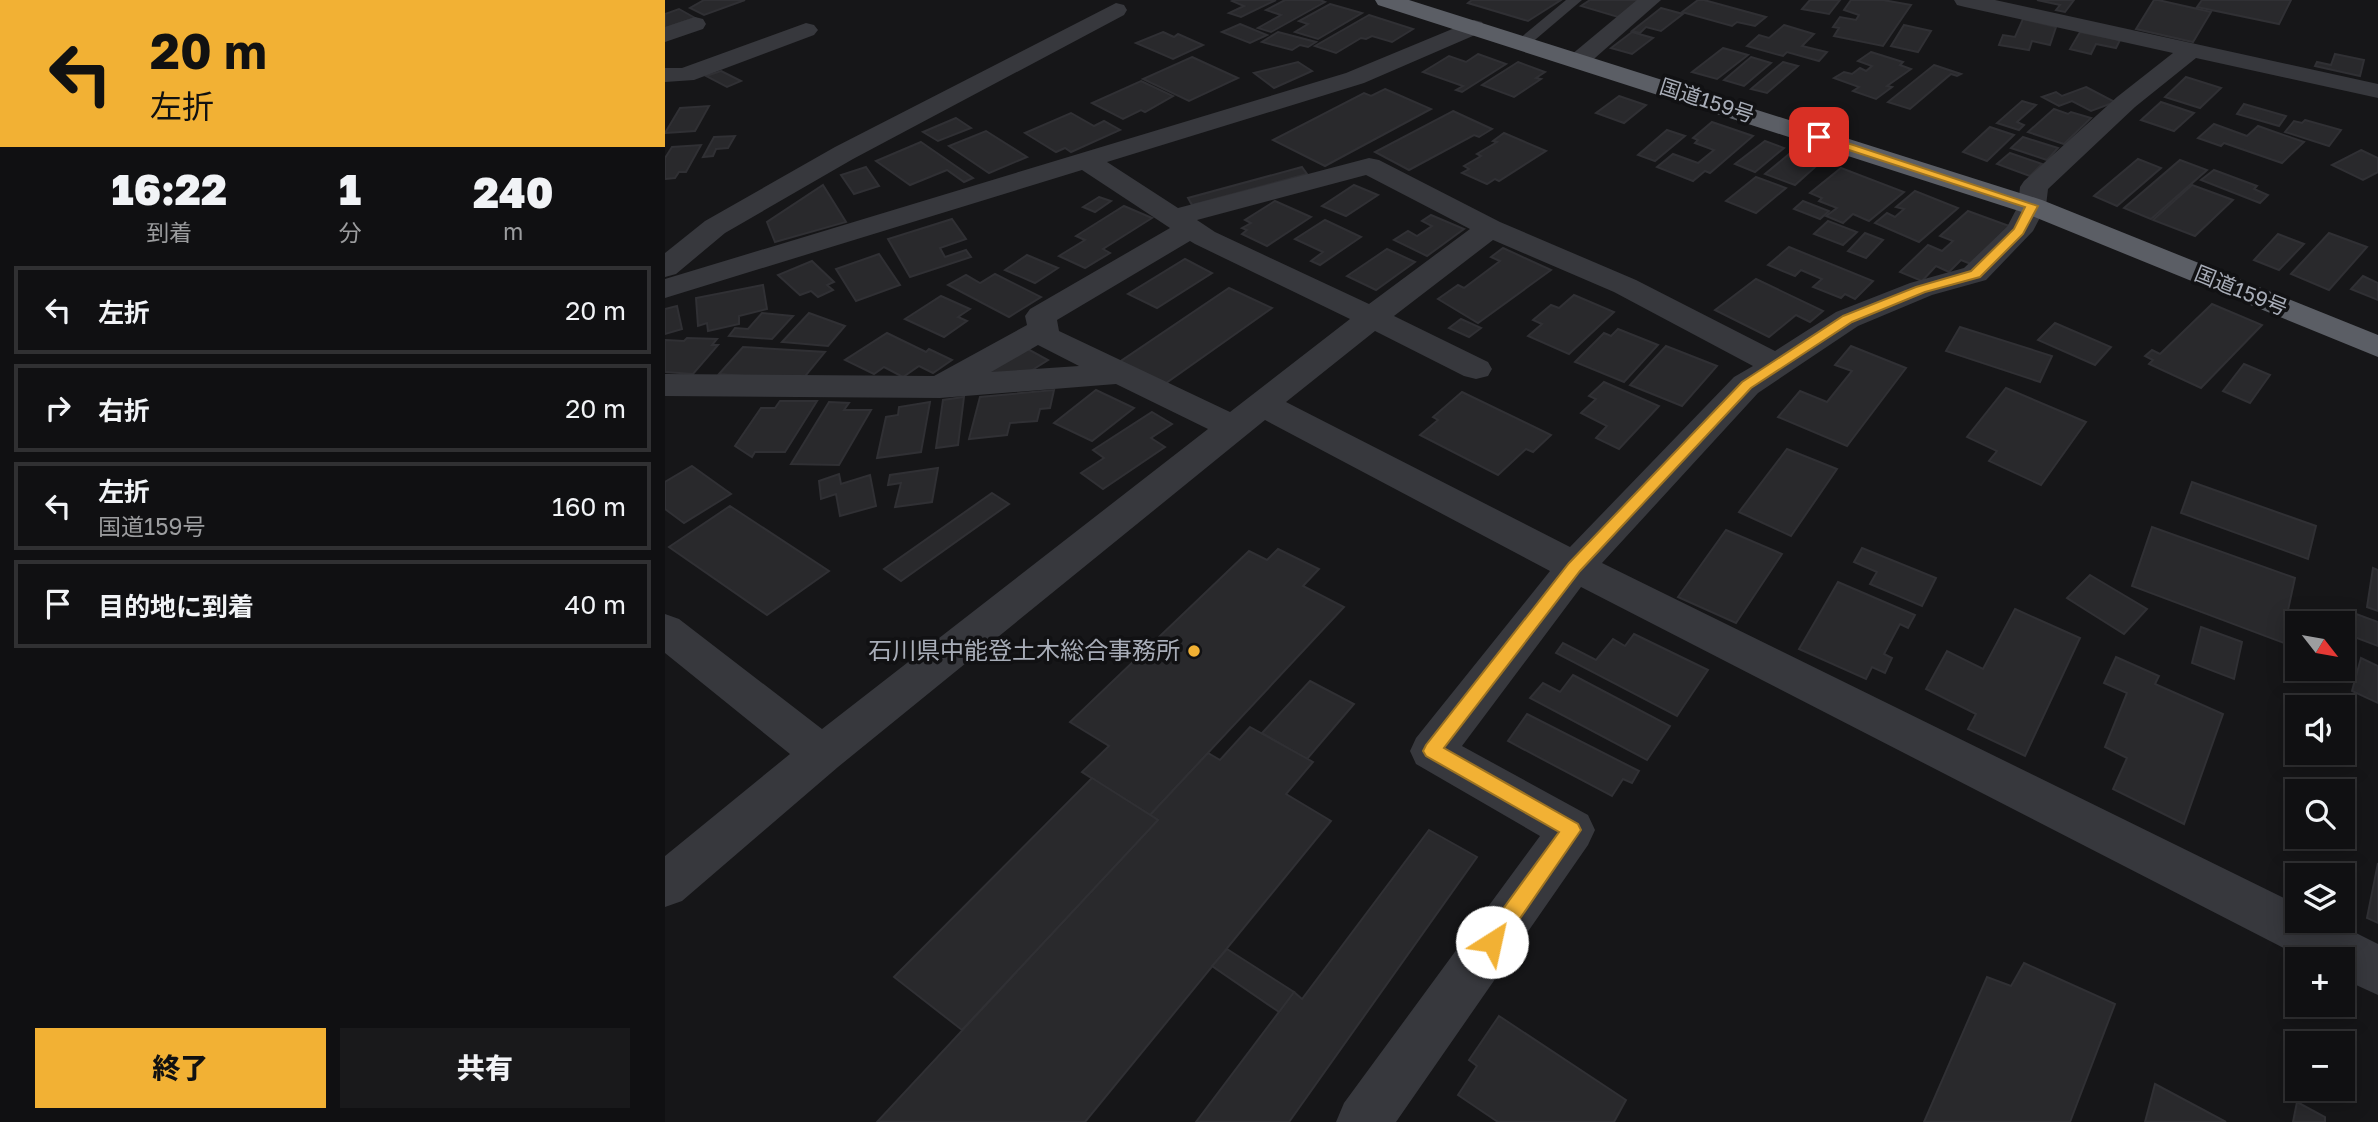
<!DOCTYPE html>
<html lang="ja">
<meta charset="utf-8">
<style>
:root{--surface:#101012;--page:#19191b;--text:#f1f3f6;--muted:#9c9d9f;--line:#303032;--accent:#f2b134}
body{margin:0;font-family:"Golos Text","Noto Sans JP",sans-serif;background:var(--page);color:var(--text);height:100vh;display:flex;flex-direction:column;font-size:26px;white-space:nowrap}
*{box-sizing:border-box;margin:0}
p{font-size:23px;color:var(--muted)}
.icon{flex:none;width:38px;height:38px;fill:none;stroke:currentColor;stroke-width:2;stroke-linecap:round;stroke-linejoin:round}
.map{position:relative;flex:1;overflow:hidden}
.sheet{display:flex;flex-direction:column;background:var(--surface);width:665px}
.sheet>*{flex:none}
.hud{background:#f2b134;color:#111;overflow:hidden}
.needle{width:46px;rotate:121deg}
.fabs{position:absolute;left:1620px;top:611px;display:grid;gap:14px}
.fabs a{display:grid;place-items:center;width:70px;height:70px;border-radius:0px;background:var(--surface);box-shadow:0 4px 18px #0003,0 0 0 2px var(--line);font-size:35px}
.pin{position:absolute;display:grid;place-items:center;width:60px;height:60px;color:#fff;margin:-30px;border-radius:14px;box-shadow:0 4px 10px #0006}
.me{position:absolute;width:77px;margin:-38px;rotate:35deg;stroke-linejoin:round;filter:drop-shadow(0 0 5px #0008)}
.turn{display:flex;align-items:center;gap:24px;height:147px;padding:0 35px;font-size:32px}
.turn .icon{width:91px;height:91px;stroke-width:2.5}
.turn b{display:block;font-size:49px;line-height:60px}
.eta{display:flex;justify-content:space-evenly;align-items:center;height:119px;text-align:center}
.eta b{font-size:42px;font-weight:800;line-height:49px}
.action{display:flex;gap:14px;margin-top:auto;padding:14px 35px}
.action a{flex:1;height:80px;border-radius:0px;background:var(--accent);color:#111;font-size:28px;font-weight:800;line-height:80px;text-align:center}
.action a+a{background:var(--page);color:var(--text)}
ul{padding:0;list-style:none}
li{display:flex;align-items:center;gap:21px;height:88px;margin:0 14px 10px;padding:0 21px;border:4px solid var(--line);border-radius:0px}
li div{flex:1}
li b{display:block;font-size:26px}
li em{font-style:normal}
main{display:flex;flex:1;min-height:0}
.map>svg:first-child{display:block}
.building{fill:#29292c;stroke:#303034;stroke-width:2}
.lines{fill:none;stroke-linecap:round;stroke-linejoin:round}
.service{fill:#37383d;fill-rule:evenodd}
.minor{fill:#37383d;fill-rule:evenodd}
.trunk{fill:#5b5e65;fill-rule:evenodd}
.route{fill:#f2b134;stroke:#9d7322;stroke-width:2}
.poi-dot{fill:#f2b134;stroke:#111113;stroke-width:2.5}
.labels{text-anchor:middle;stroke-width:7;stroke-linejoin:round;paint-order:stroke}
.far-street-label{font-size:21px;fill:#a8adb8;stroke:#111113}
.poi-label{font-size:24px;fill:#a8adb8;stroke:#111113;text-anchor:end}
</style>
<main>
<section class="sheet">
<div class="hud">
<div class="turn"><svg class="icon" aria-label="left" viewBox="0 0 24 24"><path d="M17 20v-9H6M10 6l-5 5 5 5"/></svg><div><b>20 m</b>左折</div></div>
</div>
<div class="eta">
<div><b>16:22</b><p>到着</p></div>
<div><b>1</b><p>分</p></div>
<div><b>240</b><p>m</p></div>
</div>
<ul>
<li><svg class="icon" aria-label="left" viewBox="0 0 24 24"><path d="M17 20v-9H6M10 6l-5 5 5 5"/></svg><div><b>左折</b></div><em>20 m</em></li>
<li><svg class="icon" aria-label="right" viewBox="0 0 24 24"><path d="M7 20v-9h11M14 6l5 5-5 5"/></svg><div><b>右折</b></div><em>20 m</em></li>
<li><svg class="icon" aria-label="left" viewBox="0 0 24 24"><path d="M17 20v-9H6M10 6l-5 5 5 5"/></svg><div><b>左折</b><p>国道159号</p></div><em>160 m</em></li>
<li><svg class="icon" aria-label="arrive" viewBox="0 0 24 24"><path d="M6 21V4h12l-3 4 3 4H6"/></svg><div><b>目的地に到着</b></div><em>40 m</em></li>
</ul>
<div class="action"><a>終了</a><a>共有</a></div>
</section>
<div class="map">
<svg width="1713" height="1122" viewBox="0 0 1713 1122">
<rect width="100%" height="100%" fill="#161618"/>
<g class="building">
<polygon points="39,0 80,0 39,15 25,8"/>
<polygon points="569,0 611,0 576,17 564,13 579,6 567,1"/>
<polygon points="620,0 655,0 660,2 606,32 593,28 616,15 601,10"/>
<polygon points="807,0 896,0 863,21 803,3"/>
<polygon points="925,0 976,0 953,17 916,6"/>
<polygon points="1033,0 1039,0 1101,17 1090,26 1072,22 1067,26 1017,12"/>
<polygon points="1145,0 1175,0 1164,14 1137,9"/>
<polygon points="1186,0 1218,0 1246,5 1218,46 1169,36 1174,28 1168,27 1175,17 1191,20 1194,15 1179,10"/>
<polygon points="1372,0 1409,0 1400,12 1391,10 1395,5"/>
<polygon points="1489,0 1493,0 1546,12 1528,42 1471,29"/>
<polygon points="1537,0 1626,0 1614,24 1532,7"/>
<polygon points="665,4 697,13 653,39 630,32 643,24 634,21"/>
<polygon points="996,8 1018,14 996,31 981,27 975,33 967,31"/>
<polygon points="14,9 30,18 0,28 0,14"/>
<polygon points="704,15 748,29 727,42 707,36 701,39 696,38 671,53 650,46"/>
<polygon points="1358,19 1391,27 1385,45 1367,41 1364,50 1334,45 1338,35 1350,37"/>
<polygon points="575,24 602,35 585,43 557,32"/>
<polygon points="1119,25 1149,34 1137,46 1162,52 1154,61 1122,52 1118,56 1082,46 1094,35 1104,38"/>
<polygon points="1239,25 1266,31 1253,52 1226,46"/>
<polygon points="498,32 509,37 513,34 538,45 508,59 471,43"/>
<polygon points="613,32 651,42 643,47 635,45 627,50 597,42"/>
<polygon points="967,32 988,38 967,54 946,48"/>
<polygon points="1415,32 1455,40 1451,48 1431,44 1426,54 1405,49"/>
<polygon points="1058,48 1083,55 1052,79 1027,72"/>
<polygon points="1206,52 1238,62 1235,65 1246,69 1222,86 1227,87 1211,99 1188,91 1194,87 1169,78 1179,72 1187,74 1195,68 1201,71 1207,66 1193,61"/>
<polygon points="813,54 841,64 797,92 791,90 798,86 758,72 784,56 801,62"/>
<polygon points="1670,54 1699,60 1695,76 1650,66 1652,62 1666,65"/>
<polygon points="527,57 573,78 524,101 478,79"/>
<polygon points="1086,57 1106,63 1079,86 1059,80"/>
<polygon points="633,62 647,71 609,88 589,73"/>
<polygon points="853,62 880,72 871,78 876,79 849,97 817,85"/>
<polygon points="1118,62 1133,66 1102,93 1086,89"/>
<polygon points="1269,65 1296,74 1292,76 1286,74 1245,109 1223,102"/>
<polygon points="56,71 76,81 62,87 41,76"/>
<polygon points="1521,77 1556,88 1535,108 1500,97"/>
<polygon points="476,81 508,96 480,112 476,110 458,119 427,103"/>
<polygon points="1421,87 1450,102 1426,111 1407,101 1394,106 1377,97 1391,92 1397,96"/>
<polygon points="720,89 766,109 660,166 608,140 699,93 706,96"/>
<polygon points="954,96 981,105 959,123 931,113"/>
<polygon points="1357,101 1371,105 1352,122 1359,125 1354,130 1332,123"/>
<polygon points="1496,102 1529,113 1509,131 1476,120"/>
<polygon points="1579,104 1621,116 1614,126 1572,114"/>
<polygon points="44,106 30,131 0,133 15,108"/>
<polygon points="1389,109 1403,114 1406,112 1426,118 1399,144 1363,132"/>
<polygon points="788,111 827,129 814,137 809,135 744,170 710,152"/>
<polygon points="406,113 429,126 439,121 455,130 406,152 400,148 391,152 360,133"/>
<polygon points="291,118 306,128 273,141 258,132"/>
<polygon points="1640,120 1676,130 1664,146 1620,132 1629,121 1637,123"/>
<polygon points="1047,122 1088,136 1045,173 1040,171 1028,181 992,167 1008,154 1033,163 1049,150 1030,143 1033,140 1028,138"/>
<polygon points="1549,124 1582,136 1593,126 1639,142 1617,163 1559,143 1556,146 1533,138"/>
<polygon points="1325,127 1349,135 1322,161 1298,152"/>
<polygon points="1002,130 1020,136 990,161 973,155"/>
<polygon points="321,131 362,157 324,173 284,146"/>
<polygon points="839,133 881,151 834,181 830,179 822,184 797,173 804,169 799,166 816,156 812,154 832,142 828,141"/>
<polygon points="70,136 63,148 51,149 48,156 38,157 49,137"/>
<polygon points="1358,137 1393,148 1382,160 1346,148"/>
<polygon points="1100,141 1119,148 1090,172 1070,164"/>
<polygon points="256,142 308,178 299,182 282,170 245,185 211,161"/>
<polygon points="36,145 21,172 14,172 10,178 0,179 0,158 7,147"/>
<polygon points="1129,150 1158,160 1130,185 1100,174"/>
<polygon points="1696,150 1713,158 1713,172 1698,180 1667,165"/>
<polygon points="1345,153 1377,164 1365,176 1332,164"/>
<polygon points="1473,159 1496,168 1452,206 1429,196"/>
<polygon points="1515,160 1542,170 1486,219 1459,208"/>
<polygon points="201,167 214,186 189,194 176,175"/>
<polygon points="637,167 642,174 527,205 523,198"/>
<polygon points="1176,168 1239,192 1204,221 1188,214 1178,223 1161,216 1172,208 1154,201 1157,198 1145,193"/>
<polygon points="1549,170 1592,186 1589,189 1603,195 1595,203 1536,180"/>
<polygon points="1091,177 1121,188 1091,213 1061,201"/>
<polygon points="158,185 181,222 110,242 102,222"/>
<polygon points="689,185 713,195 681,216 657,206"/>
<polygon points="1527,185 1568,200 1530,236 1488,220"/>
<polygon points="1250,191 1293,208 1254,242 1210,223 1222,213 1230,217 1239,209 1231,207"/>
<polygon points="434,197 446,201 430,212 418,207"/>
<polygon points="610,201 646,217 602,246 577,234 582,230 577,228 586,223 580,220"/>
<polygon points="1138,201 1164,211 1155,219 1129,209"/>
<polygon points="459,206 487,218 438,249 445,253 420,268 394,256 420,240 411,236"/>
<polygon points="1303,211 1344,226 1306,264 1296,260 1284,272 1271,266 1257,281 1235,272 1263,245 1277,251 1288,241 1275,236"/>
<polygon points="766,215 799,229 762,256 729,240 743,231 752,236 767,226 757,221"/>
<polygon points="287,219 301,239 275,248 280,257 301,250 306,257 245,277 223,239"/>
<polygon points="660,220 696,237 655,265 646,261 658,252 630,239"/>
<polygon points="1163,221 1192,232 1178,245 1149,234"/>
<polygon points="1200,233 1218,240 1201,258 1183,251"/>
<polygon points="1664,233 1702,247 1664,290 1626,274"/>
<polygon points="1613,234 1639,244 1614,270 1589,260"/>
<polygon points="1124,247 1208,281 1190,299 1180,294 1176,298 1148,287 1157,279 1136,270 1130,276 1103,265"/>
<polygon points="838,248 886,270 813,323 773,299 793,285 799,288 835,261 826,257"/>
<polygon points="722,249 750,262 711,290 682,276"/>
<polygon points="214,254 235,285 191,301 171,269"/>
<polygon points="362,255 393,268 370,283 340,270"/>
<polygon points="520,259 547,273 492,308 463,294"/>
<polygon points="147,261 169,282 162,285 168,290 153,297 146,291 135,295 113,275"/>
<polygon points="330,274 376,297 344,317 283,285 301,275 315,283"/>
<polygon points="1698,276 1713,283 1713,300 1686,289"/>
<polygon points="1091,279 1158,311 1145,322 1131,315 1104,337 1050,310"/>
<polygon points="98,285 102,309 74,316 74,324 43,331 42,323 33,326 31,298"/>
<polygon points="564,288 607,308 494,388 450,365"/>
<polygon points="909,295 949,312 904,354 863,336 877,324 868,320 886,305 894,308"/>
<polygon points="276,296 305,309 293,317 302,321 279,337 240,319"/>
<polygon points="1547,304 1597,325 1536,388 1484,364 1488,360 1480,356 1487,350 1495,354"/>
<polygon points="12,306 17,329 0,334 0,309"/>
<polygon points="97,313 128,316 107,339 64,336 70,328 83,329"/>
<polygon points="144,313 180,326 163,346 117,342"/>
<polygon points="796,319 816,328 804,337 784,328"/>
<polygon points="1390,323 1446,347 1430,365 1373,340"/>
<polygon points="1295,327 1387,356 1375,382 1281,351"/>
<polygon points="953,329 993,345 959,382 910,362 939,333 946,336"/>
<polygon points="222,333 261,352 264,349 287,360 268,373 254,366 238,377 219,367 209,374 180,360"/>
<polygon points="22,338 52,339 47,345 53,345 28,374 0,372 0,340 19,341"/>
<polygon points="1001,346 1052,366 1017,406 965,385"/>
<polygon points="1186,346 1241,368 1182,446 1113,417 1135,391 1162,402 1187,371 1170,365"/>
<polygon points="78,347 160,352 137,380 54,374"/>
<polygon points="359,347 383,360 356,377 311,378"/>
<polygon points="1579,364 1605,375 1585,403 1558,391"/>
<polygon points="939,382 994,406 954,449 931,438 942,426 916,413 931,399 924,396"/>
<polygon points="1341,388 1421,422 1376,485 1324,461 1332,451 1302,437"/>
<polygon points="389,390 385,408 375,409 372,421 345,423 342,435 304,439 315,397"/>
<polygon points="431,390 469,408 427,441 389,423"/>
<polygon points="797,392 886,435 868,452 861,449 833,475 755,435 773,420 768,417"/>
<polygon points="299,397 293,445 271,448 278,400"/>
<polygon points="115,401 152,401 120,452 90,452 87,457 70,446 96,408 110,408"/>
<polygon points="164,402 184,403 179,410 206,410 174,465 126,464"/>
<polygon points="265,402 256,452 212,458 221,417 233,415 234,407"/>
<polygon points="487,412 507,424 486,438 500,447 438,489 416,473 439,458 428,450"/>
<polygon points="1122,449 1172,469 1126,536 1074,512"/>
<polygon points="27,466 66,494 19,523 0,509 0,482"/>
<polygon points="273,468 267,502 230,507 236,483 223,485 225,475"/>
<polygon points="174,474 176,484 205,475 211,506 175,516 171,494 156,499 154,481"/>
<polygon points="1527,482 1651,526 1643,559 1516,513"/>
<polygon points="327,493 344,504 236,581 219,569"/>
<polygon points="65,506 164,571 102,615 4,547"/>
<polygon points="1487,527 1630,578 1620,624 1631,628 1627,646 1467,586"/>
<polygon points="1061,530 1117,554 1071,623 1013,597"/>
<polygon points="1197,548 1271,578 1257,606 1205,584 1212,572 1189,562"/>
<polygon points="613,549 654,569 638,586 679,607 485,815 417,772 444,746 405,722 584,551 602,560"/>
<polygon points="1708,568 1713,570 1713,611 1702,607"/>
<polygon points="1425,575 1482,609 1459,634 1402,598"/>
<polygon points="1173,582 1250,615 1243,628 1235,624 1219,654 1227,658 1220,673 1207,667 1201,679 1134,649"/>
<polygon points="1350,609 1415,638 1360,756 1303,729 1311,714 1261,689 1282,651 1318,669"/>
<polygon points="1683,611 1713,622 1713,646 1679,633"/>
<polygon points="1536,627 1577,642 1569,679 1527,663"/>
<polygon points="969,634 1043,670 1012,716 891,653 898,643 931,660 948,639 960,646"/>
<polygon points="1451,657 1494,676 1490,684 1558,714 1519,824 1448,789 1462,758 1440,747 1462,693 1439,683"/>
<polygon points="1696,658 1713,666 1713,703 1687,691"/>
<polygon points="908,675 1005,726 982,760 865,698 878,683 895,692"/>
<polygon points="645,681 689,704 642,759 597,733"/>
<polygon points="862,714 974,771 967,783 958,779 947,796 843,741"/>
<polygon points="585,727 648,762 621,794 666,821 420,1122 212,1122 493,820 485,815 543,753 555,760"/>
<polygon points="427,778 493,820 297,1030 229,977"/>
<polygon points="764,830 812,857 624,1122 531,1122 629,992 637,999"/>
<polygon points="1713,863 1713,923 1702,918"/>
<polygon points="562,949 629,992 614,1012 547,966"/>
<polygon points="1359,963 1450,1004 1405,1122 1259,1122 1322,977 1346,986"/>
<polygon points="834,1016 961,1100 949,1122 833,1122 793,1095 812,1066 804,1060"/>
<polygon points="1490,1084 1561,1122 1480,1122"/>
<polygon points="1632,1102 1660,1117 1660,1122 1628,1122"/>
</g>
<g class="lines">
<polygon class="service" points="901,0 917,0 864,45 854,45 852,42 854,39"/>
<g class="minor">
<polygon points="972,0 996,0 922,65 906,65 902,60 906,55"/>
<path d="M 1289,0 L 1330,0 L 1713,84 L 1713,98 L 1531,58 L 1470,107 L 1383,189 L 1381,206 L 1368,231 L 1321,280 L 1267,295 L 1193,326 L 1093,393 L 937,563 L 1633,905 L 1633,920 L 1665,920 L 1713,944 L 1713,995 L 1678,979 L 1678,959 L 1640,959 L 916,587 L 797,746 L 923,815 L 930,830 L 923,845 L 731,1122 L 671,1122 L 679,1103 L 875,836 L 751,764 L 745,751 L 751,738 L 885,571 L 600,420 L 173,767 L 17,901 L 0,907 L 0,856 L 125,754 L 0,653 L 0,614 L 14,619 L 157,729 L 543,429 L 451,384 L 275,398 L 0,396 L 0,374 L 269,376 L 362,325 L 360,316 L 365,309 L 505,228 L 417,170 L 0,298 L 0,279 L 681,73 L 809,20 L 817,22 L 820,27 L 817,32 L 699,83 L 442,162 L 513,208 L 704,158 L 714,160 L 835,222 L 971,280 L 1110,351 L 1171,312 L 1245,283 L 1299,268 L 1342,227 L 1353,206 L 1355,187 L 1359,181 L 1452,97 L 1508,53 L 1300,7 L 1292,5 ZM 701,175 L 805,229 L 704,304 L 550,232 L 532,220 ZM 828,240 L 949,292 L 1088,366 L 1069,377 L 905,547 L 621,402 L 710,331 L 799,376 L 811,379 L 823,376 L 827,369 L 823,362 L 729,316 ZM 525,241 L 530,244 L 685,319 L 565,412 L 394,331 L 392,320 ZM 373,345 L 414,366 L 326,372 Z"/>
<polygon points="451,3 459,5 462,10 459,15 188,159 60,233 11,274 0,277 0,253 40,221 170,147"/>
<polygon points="30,17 38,19 41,24 38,29 0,42 0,27"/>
<polygon points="141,23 149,25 153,30 149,35 29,80 0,82 0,68 17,68"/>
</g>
<polygon class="trunk" points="710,0 744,0 1377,200 1713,335 1713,357 1357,212 713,5"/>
</g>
<polygon class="route" points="1150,135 1158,135 1373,206 1358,234 1315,277 1260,292 1187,322 1086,388 915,571 779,748 913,824 916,830 834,949 827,952 819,949 816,942 819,935 894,832 761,756 758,751 761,745 904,563 1077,382 1178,316 1251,287 1306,271 1349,229 1360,207 1150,139"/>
<circle class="poi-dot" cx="529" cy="651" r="7"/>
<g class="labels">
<g class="far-street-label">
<text transform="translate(1042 101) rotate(18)" y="7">国道159号</text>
<text transform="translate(1576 291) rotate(22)" y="7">国道159号</text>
</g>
<g class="poi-label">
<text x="515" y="659">石川県中能登土木総合事務所</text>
</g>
</g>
</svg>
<div class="fabs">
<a><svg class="needle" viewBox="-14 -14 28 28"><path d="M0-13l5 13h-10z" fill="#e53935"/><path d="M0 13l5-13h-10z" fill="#9c9d9f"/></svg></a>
<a><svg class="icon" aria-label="sound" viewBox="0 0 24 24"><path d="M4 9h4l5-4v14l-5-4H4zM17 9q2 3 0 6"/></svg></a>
<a><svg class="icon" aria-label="search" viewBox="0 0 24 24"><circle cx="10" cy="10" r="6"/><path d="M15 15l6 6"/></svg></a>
<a><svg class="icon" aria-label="layers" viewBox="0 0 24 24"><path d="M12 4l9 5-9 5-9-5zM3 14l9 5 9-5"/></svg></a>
<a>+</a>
<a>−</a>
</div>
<div class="pin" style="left:1154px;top:137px;background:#d93025"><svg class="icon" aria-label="arrive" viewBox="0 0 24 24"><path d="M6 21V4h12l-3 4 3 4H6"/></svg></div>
<svg class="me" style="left:827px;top:942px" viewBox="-20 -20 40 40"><circle r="19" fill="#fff"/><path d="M0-13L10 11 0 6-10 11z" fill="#f2b134"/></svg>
</div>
</main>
